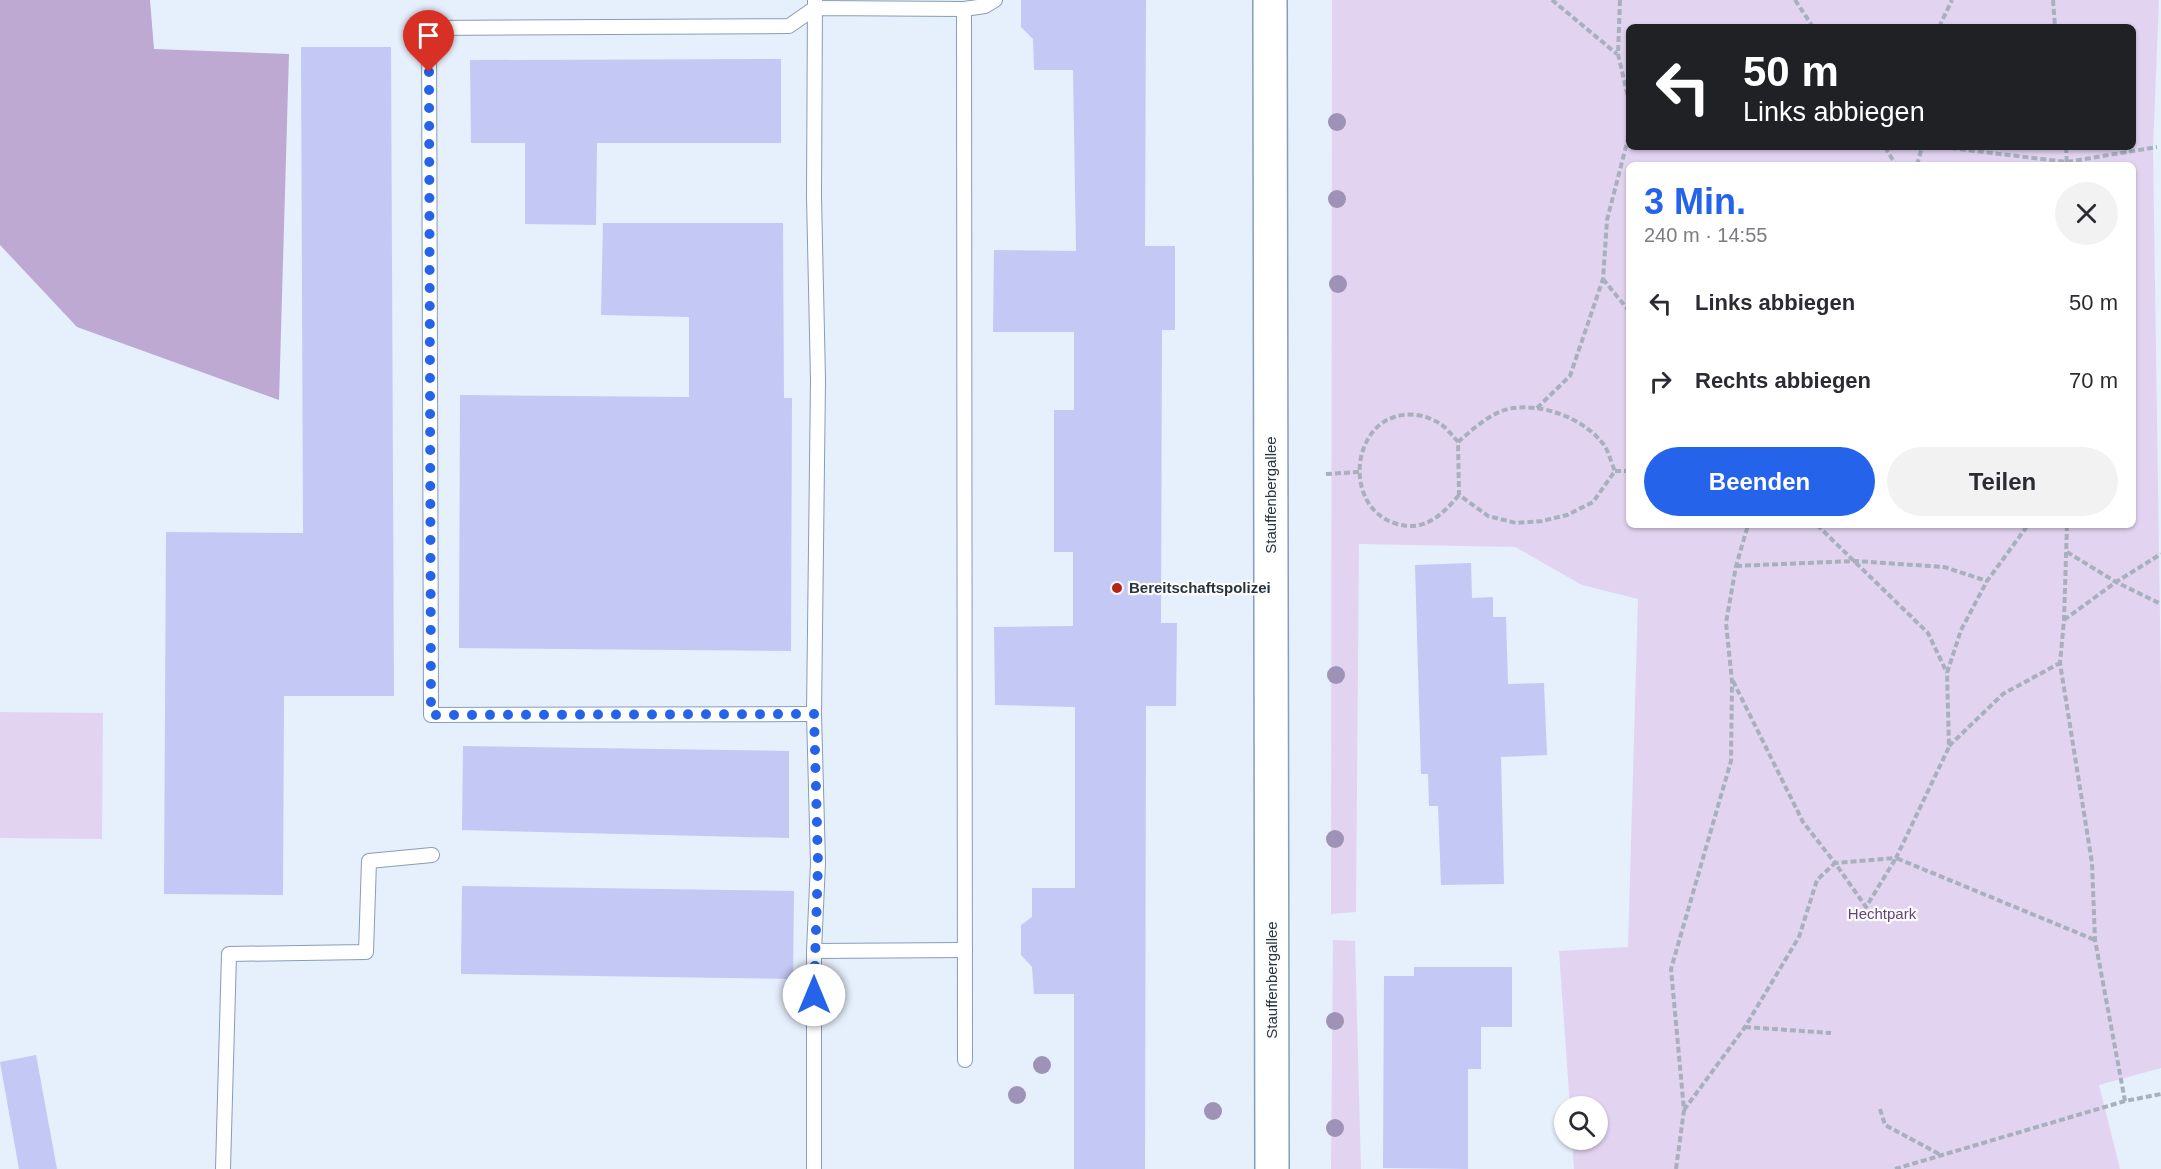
<!DOCTYPE html>
<html lang="de">
<meta charset="utf-8">
<style>
:root{--surface:#fff;--page:#f2f2f3;--text:#2b2b33;--muted:#7c7c81;--accent:#2563eb}
body{margin:0;font-family:Arial,sans-serif;background:var(--page);color:var(--text);height:100vh;display:flex;flex-direction:column;font-size:22px;white-space:nowrap}
*{box-sizing:border-box;margin:0}
p{font-size:20px;color:var(--muted)}
.icon{flex:none;width:33px;height:33px;fill:none;stroke:currentColor;stroke-width:2;stroke-linecap:round;stroke-linejoin:round}
.map{position:relative;flex:1;overflow:hidden}
.sheet{position:absolute;left:1626px;top:162px;width:510px;height:366px;display:flex;flex-direction:column;background:var(--surface);border-radius:9px;box-shadow:0 2px 4px #0004}
.sheet>*{flex:none}
.hud{position:absolute;left:1626px;top:24px;width:510px;height:126px;border-radius:9px;box-shadow:0 2px 4px #0004;background:#202124;color:#fff;overflow:hidden}
.buttons{position:absolute;left:1554px;top:1096px;display:grid;gap:12px}
.buttons a{display:grid;place-items:center;width:54px;height:54px;border-radius:50%;background:var(--surface);box-shadow:0 2px 4px #0004;font-size:30px}
.pin{position:absolute;display:grid;place-items:center;width:51px;height:51px;color:#fff;margin:-62px -26px;border-radius:50% 50% 50% 0;rotate:-45deg;box-shadow:0 0 6px #0007}
.pin .icon{rotate:45deg}
.me{position:absolute;width:66px;margin:-33px;rotate:0deg;stroke-linejoin:round;filter:drop-shadow(0 0 4px #0008)}
.turn{display:flex;align-items:center;gap:21px;height:126px;padding:0 18px;font-size:27px}
.turn .icon{width:78px;height:78px;stroke-width:2.5}
.turn b{display:block;font-size:42px;line-height:51px}
.round{display:grid;place-items:center;flex:none;width:63px;height:63px;border-radius:32px;background:var(--page)}
.head{display:flex;align-items:center;justify-content:space-between;height:102px;padding:0 18px}
h1{font-size:36px;font-weight:800;line-height:45px;color:var(--accent)}
.action{display:flex;gap:12px;margin-top:auto;padding:12px 18px}
.action a{flex:1;height:69px;border-radius:36px;background:var(--accent);color:#fff;font-size:24px;font-weight:800;line-height:69px;text-align:center}
.action a+a{background:var(--page);color:var(--text)}
ul{padding:0;list-style:none}
li{display:flex;align-items:center;gap:18px;height:78px;padding:0 18px}
li div{flex:1}
li b{display:block;font-size:22px}
li em{font-style:normal}
.map>svg:first-child{display:block}
.green{fill:#e2d4f1;fill-rule:evenodd}
.forest{fill:#bea9d3}
.building{fill:#c4c8f5}
.lines{fill:none;stroke-linecap:round;stroke-linejoin:round}
.service-casing{stroke:#869db9;stroke-width:16}
.secondary-casing{stroke:#869db9;stroke-width:36}
.path{stroke:#a7b0bc;stroke-width:4;stroke-dasharray:6 3;stroke-linecap:butt}
.service{stroke:#fff;stroke-width:14}
.secondary{stroke:#fff;stroke-width:33}
.tree{fill:#9e92b6}
.route{stroke:#2563eb;stroke-width:10;stroke-dasharray:0 18}
.poi-dot{fill:#b32419;stroke:#fbfbfb;stroke-width:2}
.labels{text-anchor:middle;stroke-width:4.5;stroke-linejoin:round;paint-order:stroke}
.street-label{font-size:15px;fill:#2a343f;stroke:#fbfbfb}
.poi-label{font-size:15px;font-weight:bold;fill:#2a343f;stroke:#fbfbfb;text-anchor:start}
.park-label{font-size:15px;fill:#63457c;stroke:#fbfbfb}
</style>
<div class="map">
<svg width="2161" height="1169" viewBox="0 0 2161 1169">
<rect width="100%" height="100%" fill="#e6effc"/>
<g class="green">
<path d="M 1332,0 L 2159,0 L 2153,148 L 2161,687 L 2161,1068 L 2099,1085 L 2120,1169 L 1574,1169 L 1572,1140 L 1598,1140 L 1598,1107 L 1570,1107 L 1559,951 L 1628,947 L 1638,599 L 1582,585 L 1515,547 L 1359,544 L 1356,912 L 1331,914 ZM 1629,27 L 2133,27 L 2133,147 L 1629,147 ZM 1629,165 L 2133,165 L 2133,525 L 1629,525 Z"/>
<polygon points="0,712 103,713 102,839 0,838"/>
<polygon points="1333,940 1355,941 1361,1169 1331,1169"/>
</g>
<polygon class="forest" points="0,0 150,0 154,49 289,54 279,400 77,327 0,245"/>
<g class="building">
<polygon points="1021,0 1146,0 1145,246 1175,246 1175,330 1162,330 1161,623 1177,623 1176,706 1146,706 1145,1169 1074,1169 1074,994 1034,994 1032,967 1021,955 1021,925 1032,917 1032,888 1075,888 1075,707 995,705 994,627 1073,626 1073,552 1054,552 1054,410 1074,410 1074,332 993,332 994,250 1076,251 1073,70 1034,70 1033,39 1021,27"/>
<polygon points="301,47 391,47 394,696 284,696 283,895 164,894 166,532 303,533"/>
<polygon points="781,59 781,143 597,143 596,225 525,224 525,143 471,143 470,60"/>
<polygon points="603,223 783,223 784,398 792,398 791,651 459,648 460,395 689,397 689,317 601,315"/>
<polygon points="1471,563 1472,598 1493,597 1493,617 1506,617 1508,684 1544,683 1547,755 1501,757 1504,884 1441,885 1438,806 1429,806 1428,774 1421,774 1415,565"/>
<polygon points="463,746 789,751 789,838 462,830"/>
<polygon points="462,886 794,891 793,979 461,974"/>
<polygon points="1414,967 1512,967 1512,1027 1481,1027 1481,1069 1468,1069 1468,1169 1383,1168 1384,976 1414,976"/>
<polygon points="36,1055 57,1169 19,1169 0,1062"/>
</g>
<g class="lines">
<g class="service-casing">
<g id="service">
<polyline points="964,9 965,1060"/>
<polyline points="814,714 431,715 429,28 789,26 815,8 964,9 985,6 995,0"/>
<polyline points="814,951 965,950"/>
<polyline points="223,1169 229,954 366,952 369,861 432,855"/>
<polyline points="814,1169 814,951 818,863 814,714 818,380 814,196 815,1"/>
</g>
</g>
<g class="secondary-casing">
<polyline id="secondary" points="1270,0 1272,1169"/>
</g>
<g class="path">
<polyline points="1552,0 1617,54"/>
<polyline points="1620,0 1618,54 1629,102"/>
<polyline points="1795,0 1813,27"/>
<polyline points="2053,0 2055,27"/>
<polyline points="1939,27 1952,0"/>
<polyline points="1885,147 1896,165"/>
<polyline points="1942,147 2067,162 2157,147"/>
<polyline points="2066,147 2067,165"/>
<polyline points="1917,165 1922,147"/>
<polyline points="1603,279 1629,311"/>
<polyline points="1537,408 1570,376 1603,279 1607,220 1629,135"/>
<path d="M 1458,442 C 1473,429 1489,414 1508,409 C 1541,402 1584,418 1604,445 C 1609,452 1611,463 1615,471"/>
<polyline points="1615,471 1629,471"/>
<polyline points="1326,474 1359,472"/>
<path d="M 1459,495 C 1442,515 1425,532 1397,524 C 1338,507 1352,407 1417,415 C 1425,416 1435,420 1442,425 C 1448,430 1453,436 1458,442 L 1459,495 L 1488,516 L 1516,523 L 1542,521 L 1567,515 L 1593,502 L 1615,471"/>
<polyline points="1817,525 1928,633 1947,673"/>
<polyline points="2067,525 2064,620 2060,663 2092,863 2095,940 2125,1101"/>
<polyline points="2067,552 2116,582 2161,604"/>
<polyline points="1736,566 1855,561 1944,567 1987,581"/>
<polyline points="2064,620 2116,582 2161,554"/>
<polyline points="1733,681 1803,822 1835,863 1896,858 1949,747 1947,673 1961,630 1987,581 2028,525"/>
<polyline points="1949,746 2003,694 2060,663"/>
<polyline points="1745,1027 1831,1033"/>
<polyline points="1880,1109 1885,1125 1941,1155"/>
<polyline points="1684,1110 1745,1027 1799,937 1817,880 1835,863 1866,907 1896,858 2095,940"/>
<polyline points="1676,1169 1684,1110 1671,969 1731,761 1732,681 1726,623 1736,566 1748,525"/>
<polyline points="1895,1169 2125,1101 2161,1094"/>
</g>
<use href="#service" class="service"/>
<use href="#secondary" class="secondary"/>
</g>
<g class="tree">
<circle cx="1337" cy="122" r="9"/>
<circle cx="1337" cy="199" r="9"/>
<circle cx="1338" cy="284" r="9"/>
<circle cx="1336" cy="675" r="9"/>
<circle cx="1335" cy="839" r="9"/>
<circle cx="1335" cy="1021" r="9"/>
<circle cx="1042" cy="1065" r="9"/>
<circle cx="1017" cy="1095" r="9"/>
<circle cx="1213" cy="1111" r="9"/>
<circle cx="1335" cy="1128" r="9"/>
</g>
<g class="lines">
<polyline class="route" points="429,72 431,715 814,714 818,863 814,995"/>
</g>
<circle class="poi-dot" cx="1117" cy="588" r="6"/>
<g class="labels">
<g class="street-label">
<text transform="translate(1271 495) rotate(-90)" y="5">Stauffenbergallee</text>
<text transform="translate(1272 980) rotate(-90)" y="5">Stauffenbergallee</text>
</g>
<g class="poi-label">
<text x="1129" y="593">Bereitschaftspolizei</text>
</g>
<g class="park-label">
<text x="1882" y="919">Hechtpark</text>
</g>
</g>
</svg>
<div class="buttons">
<a><svg class="icon" aria-label="search" viewBox="0 0 24 24"><circle cx="10" cy="10" r="6"/><path d="M15 15l6 6"/></svg></a>
</div>
<div class="pin" style="left:429px;top:72px;background:#d93025"><svg class="icon" aria-label="arrive" viewBox="0 0 24 24"><path d="M6 21V4h12l-3 4 3 4H6"/></svg></div>
<svg class="me" style="left:814px;top:995px" viewBox="-20 -20 40 40"><circle r="19" fill="#fff"/><path d="M0-13L10 11 0 6-10 11z" fill="#2563eb"/></svg>
<div class="hud">
<div class="turn"><svg class="icon" aria-label="left" viewBox="0 0 24 24"><path d="M17 20v-9H6M10 6l-5 5 5 5"/></svg><div><b>50 m</b>Links abbiegen</div></div>
</div>
<section class="sheet">
<div class="head"><div><h1>3 Min.</h1><p>240 m · 14:55</p></div><a class="round"><svg class="icon" aria-label="close" viewBox="0 0 24 24"><path d="M6 6l12 12M18 6L6 18"/></svg></a></div>
<ul>
<li><svg class="icon" aria-label="left" viewBox="0 0 24 24"><path d="M17 20v-9H6M10 6l-5 5 5 5"/></svg><div><b>Links abbiegen</b></div><em>50 m</em></li>
<li><svg class="icon" aria-label="right" viewBox="0 0 24 24"><path d="M7 20v-9h11M14 6l5 5-5 5"/></svg><div><b>Rechts abbiegen</b></div><em>70 m</em></li>
</ul>
<div class="action"><a>Beenden</a><a>Teilen</a></div>
</section>
</div>
